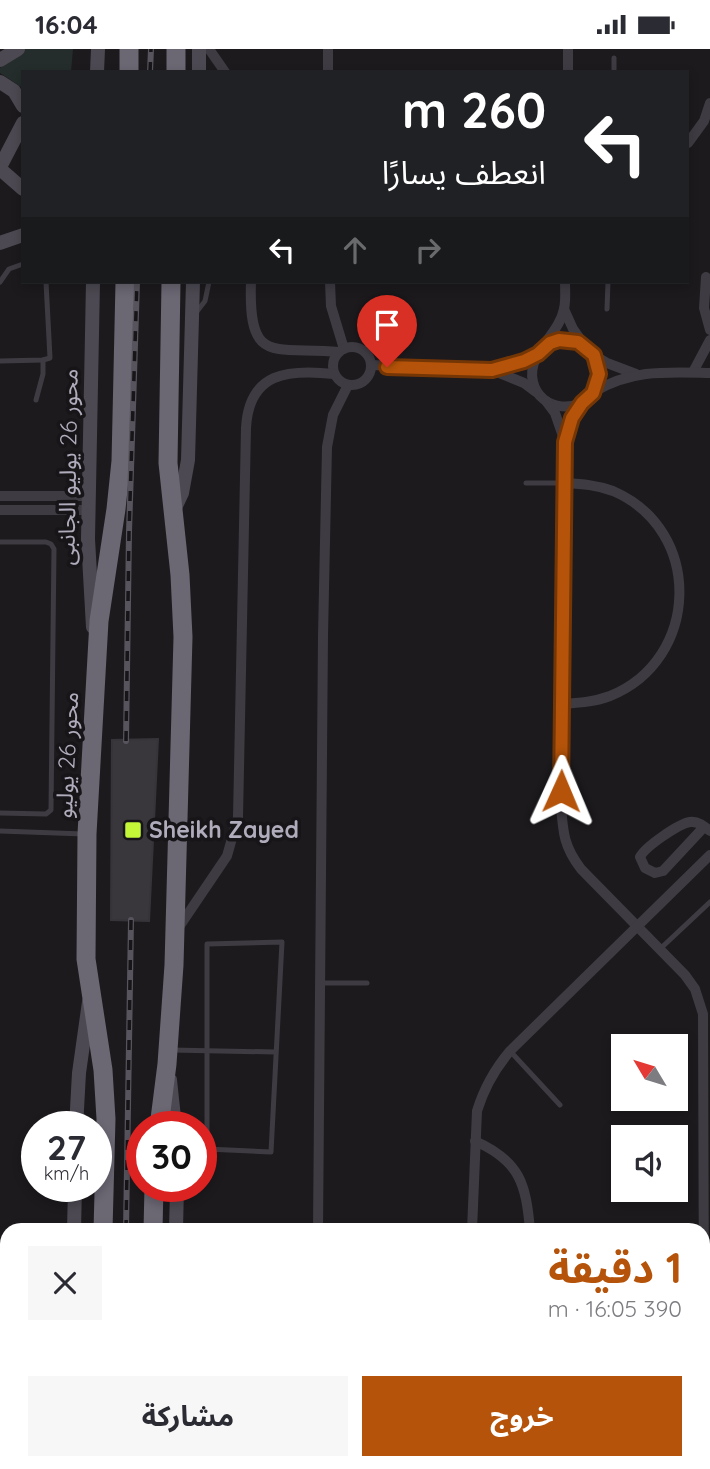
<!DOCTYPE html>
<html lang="ar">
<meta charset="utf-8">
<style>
:root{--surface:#fff;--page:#f7f7f7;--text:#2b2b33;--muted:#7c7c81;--accent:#b45309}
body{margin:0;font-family:Quicksand,"Noto Sans Arabic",sans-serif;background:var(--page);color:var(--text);direction:rtl;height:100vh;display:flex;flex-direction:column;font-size:26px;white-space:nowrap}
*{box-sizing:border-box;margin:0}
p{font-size:23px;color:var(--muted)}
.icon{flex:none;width:38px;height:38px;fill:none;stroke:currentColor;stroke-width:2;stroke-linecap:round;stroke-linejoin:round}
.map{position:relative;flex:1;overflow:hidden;direction:ltr}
.side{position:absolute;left:0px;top:1174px;width:710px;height:247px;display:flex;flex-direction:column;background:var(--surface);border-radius:21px 21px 0 0;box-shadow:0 4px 10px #0003;direction:rtl}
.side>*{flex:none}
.banner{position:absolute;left:21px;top:21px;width:668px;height:214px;border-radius:0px;box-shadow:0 4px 10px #0003;direction:rtl;background:#202124;color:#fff;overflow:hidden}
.needle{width:46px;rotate:308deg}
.fabs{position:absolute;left:611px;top:985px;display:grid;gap:14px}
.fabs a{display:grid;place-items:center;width:77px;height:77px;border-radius:0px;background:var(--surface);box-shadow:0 4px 10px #0003;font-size:35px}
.speed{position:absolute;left:21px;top:1062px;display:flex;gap:14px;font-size:35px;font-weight:700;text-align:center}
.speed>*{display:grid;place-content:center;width:91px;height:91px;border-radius:50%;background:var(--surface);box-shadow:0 4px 10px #0003;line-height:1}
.speed small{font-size:18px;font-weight:400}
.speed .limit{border:10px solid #d22;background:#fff;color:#111}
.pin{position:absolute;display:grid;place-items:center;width:60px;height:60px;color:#fff;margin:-72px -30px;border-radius:50% 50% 50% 0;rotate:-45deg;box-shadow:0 0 7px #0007}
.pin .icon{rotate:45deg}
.me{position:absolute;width:77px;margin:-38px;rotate:1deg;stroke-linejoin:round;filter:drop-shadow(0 0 5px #0008)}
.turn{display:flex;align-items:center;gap:24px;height:147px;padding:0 28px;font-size:32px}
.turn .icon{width:91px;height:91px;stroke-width:2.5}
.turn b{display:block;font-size:49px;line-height:60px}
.lanes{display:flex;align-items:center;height:66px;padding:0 28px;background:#0003;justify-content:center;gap:35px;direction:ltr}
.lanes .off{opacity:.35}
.round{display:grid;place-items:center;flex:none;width:74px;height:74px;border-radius:0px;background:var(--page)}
.overview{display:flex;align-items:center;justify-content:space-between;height:119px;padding:0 28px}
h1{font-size:42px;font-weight:700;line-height:52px;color:var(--accent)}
.button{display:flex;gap:14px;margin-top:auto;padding:14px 28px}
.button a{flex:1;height:80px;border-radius:0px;background:var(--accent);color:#fff;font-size:28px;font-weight:700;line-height:80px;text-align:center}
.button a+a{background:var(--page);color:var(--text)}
.status{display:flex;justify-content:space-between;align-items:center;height:49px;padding:0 35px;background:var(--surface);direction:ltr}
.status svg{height:19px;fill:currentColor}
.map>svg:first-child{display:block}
.green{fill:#242d2b}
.building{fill:#39373c;stroke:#373439;stroke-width:2}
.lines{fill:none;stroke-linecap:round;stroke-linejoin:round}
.lane{stroke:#3e3b42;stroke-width:5}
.street{stroke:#3e3b42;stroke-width:10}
.secondary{stroke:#4c4952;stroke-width:14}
.highway{stroke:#6b6773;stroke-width:19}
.rail-casing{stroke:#57545d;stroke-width:6}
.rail{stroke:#171518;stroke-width:3.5;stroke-dasharray:10;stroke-linecap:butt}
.route-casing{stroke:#753606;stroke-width:18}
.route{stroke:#b45309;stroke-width:12}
.poi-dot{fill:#c3f737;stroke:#171518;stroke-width:2.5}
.labels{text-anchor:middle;stroke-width:7;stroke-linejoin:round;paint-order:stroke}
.street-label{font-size:23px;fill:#b1acbc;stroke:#171518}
.poi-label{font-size:23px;font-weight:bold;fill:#b1acbc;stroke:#171518;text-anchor:start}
</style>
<div class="status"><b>16:04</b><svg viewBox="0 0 49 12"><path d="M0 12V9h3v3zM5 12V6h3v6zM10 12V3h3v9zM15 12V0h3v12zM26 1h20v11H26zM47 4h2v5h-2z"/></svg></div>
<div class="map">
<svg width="710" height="1420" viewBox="0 0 710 1420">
<rect width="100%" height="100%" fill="#1c1a1d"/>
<polygon class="green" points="23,0 73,0 71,23 23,23 23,39 0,24 0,19"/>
<polygon class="building" points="158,690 149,872 111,871 112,691"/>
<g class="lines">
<g class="lane">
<polyline points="614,23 614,9"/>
<polyline points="0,233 9,220 23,215"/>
<polyline points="607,260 608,233"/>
<polyline points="195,265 205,252 209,233"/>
<polyline points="0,312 43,311 50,309 46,233"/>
<polyline points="36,351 43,325 43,311"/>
<polyline points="526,434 565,434"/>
<polyline points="0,493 46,493 51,495 54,500 51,761 46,765 0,764"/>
<polyline points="0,782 84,785"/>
<polygon points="282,893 271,1103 207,1100 207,895"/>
<polyline points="660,900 710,853"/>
<polyline points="320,934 367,934"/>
<polyline points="172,1001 275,1003"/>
<polyline points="510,1002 560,1056"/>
</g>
<g class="street">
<polyline points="209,0 225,23"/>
<polyline points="328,0 328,23"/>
<polyline points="568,23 568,0"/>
<polyline points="688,94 704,72 710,54"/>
<polyline points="706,228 704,259 710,281"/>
<path d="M 251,233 C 248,317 273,297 339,303"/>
<polyline points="330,233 331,257 344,300"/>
<polyline points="564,260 573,280 585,297"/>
<circle cx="352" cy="317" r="19"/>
<path d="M 543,300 C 572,279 612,304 595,339 C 582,366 540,363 533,333 C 526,305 559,286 564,260 C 566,252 565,241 565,233"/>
<polyline points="594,306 607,314 636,325"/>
<polyline points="372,316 492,321 511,317 537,305"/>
<polyline points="492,321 524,334 536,343"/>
<polyline points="693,323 710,291"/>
<path d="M 594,343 C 631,320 668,323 710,324"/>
<path d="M 546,352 L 555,364 L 565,393 L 561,757 C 563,784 564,798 581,820 L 685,926 L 695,940 L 703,965 L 704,1261"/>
<polyline points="565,391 572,369 581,354"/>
<polyline points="0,447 89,447"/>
<polyline points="0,461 89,461"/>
<path d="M 562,655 C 578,654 594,653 610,647 C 700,611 704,481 613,442 C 597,436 582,435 565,434"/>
<path d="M 704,778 L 663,822 L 655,824 L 645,819 L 640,808 C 645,798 678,775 690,773 C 698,772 704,777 710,782"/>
<path d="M 179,878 L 227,807 L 238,768 L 246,379 C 249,323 288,320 334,325"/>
<path d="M 475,1092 C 520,1112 526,1135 530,1181"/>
<polyline points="318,1181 323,587 327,398 333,366 348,336"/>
<path d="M 472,1181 L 477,1062 C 484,1039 494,1021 510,1002 L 710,806"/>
<polyline points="0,1355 7,1355"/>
<polyline points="0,1367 7,1367"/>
<polyline points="540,1414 546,1420"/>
<polyline points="315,1420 315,1414"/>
<polyline points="700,1420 700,1414"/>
</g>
<g class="secondary">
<polyline points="0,11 18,0"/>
<polyline points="97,23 98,0"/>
<polyline points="199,23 199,0"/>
<polyline points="0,33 14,42 23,57"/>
<polyline points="0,118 23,74"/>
<polyline points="0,120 23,140"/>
<polyline points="0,194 23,186"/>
<polyline points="173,463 182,444 188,411 193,233"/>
<polyline points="93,578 88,490 93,233"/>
<polyline points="170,1031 175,1078"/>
<polyline points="76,1078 79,1024 89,953"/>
<polyline points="74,1181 75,1138"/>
<polyline points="176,1181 177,1138"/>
<polyline points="70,1420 71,1414"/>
<polyline points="172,1420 172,1414"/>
</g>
<g class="highway">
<polyline points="129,23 129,0"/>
<polyline points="176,23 176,0"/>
<polyline points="159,1078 167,1015 174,916 183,588 180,526 168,414 171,233"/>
<polyline points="103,1181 106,1070 103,1021 86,910 87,785 99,572 116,460 121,412 125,233"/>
<polyline points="153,1181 154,1138"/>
<polyline points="98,1420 98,1414"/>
<polyline points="148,1420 148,1414"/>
</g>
<g class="rail-casing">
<g id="rail">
<polyline points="150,23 151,0"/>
<polyline points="126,692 129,483 137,233"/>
<polyline points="126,1181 131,871"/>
<polyline points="122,1420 122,1414"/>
</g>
</g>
<use href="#rail" class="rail"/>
</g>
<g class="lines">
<g class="route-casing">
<polyline id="route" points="387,318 492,321 524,312 538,305 550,294 559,291 578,293 594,306 599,325 593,344 582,354 572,369 565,393 561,742"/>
</g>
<use href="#route" class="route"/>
</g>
<rect class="poi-dot" x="124" y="772" width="18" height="18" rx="3.5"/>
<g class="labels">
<g class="street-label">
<text transform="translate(68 418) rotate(-89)" y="8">محور 26 يوليو الجانبى</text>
<text transform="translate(67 706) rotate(-87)" y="8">محور 26 يوليو</text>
</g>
<g class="poi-label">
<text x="149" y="789">Sheikh Zayed</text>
</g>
</g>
</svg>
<div class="fabs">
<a><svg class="needle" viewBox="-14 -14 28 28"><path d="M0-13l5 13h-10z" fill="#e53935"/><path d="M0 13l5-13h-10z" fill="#7c7c81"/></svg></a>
<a><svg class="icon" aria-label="sound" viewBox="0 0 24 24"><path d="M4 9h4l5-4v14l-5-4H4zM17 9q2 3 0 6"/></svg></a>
</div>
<div class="speed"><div>27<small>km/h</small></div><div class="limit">30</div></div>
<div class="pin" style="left:387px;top:318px;background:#d93025"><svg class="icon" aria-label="arrive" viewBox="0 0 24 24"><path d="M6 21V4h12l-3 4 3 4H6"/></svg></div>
<svg class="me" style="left:561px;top:742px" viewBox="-20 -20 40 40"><path d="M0-17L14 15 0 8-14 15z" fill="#b45309" stroke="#fff" stroke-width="4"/></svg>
<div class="banner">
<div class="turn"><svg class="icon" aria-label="left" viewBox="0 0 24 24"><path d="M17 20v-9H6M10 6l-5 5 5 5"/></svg><div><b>260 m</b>انعطف يسارًا</div></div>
<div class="lanes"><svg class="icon" aria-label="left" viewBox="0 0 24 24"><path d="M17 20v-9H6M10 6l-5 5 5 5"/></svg><svg class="icon off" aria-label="ahead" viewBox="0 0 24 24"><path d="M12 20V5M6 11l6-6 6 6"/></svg><svg class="icon off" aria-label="right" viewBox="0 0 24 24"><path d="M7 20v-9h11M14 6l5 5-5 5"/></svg></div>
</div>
<section class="side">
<div class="overview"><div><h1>1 دقيقة</h1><p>390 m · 16:05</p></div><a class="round"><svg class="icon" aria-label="close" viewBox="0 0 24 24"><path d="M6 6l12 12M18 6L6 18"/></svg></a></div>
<div class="button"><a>خروج</a><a>مشاركة</a></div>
</section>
</div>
